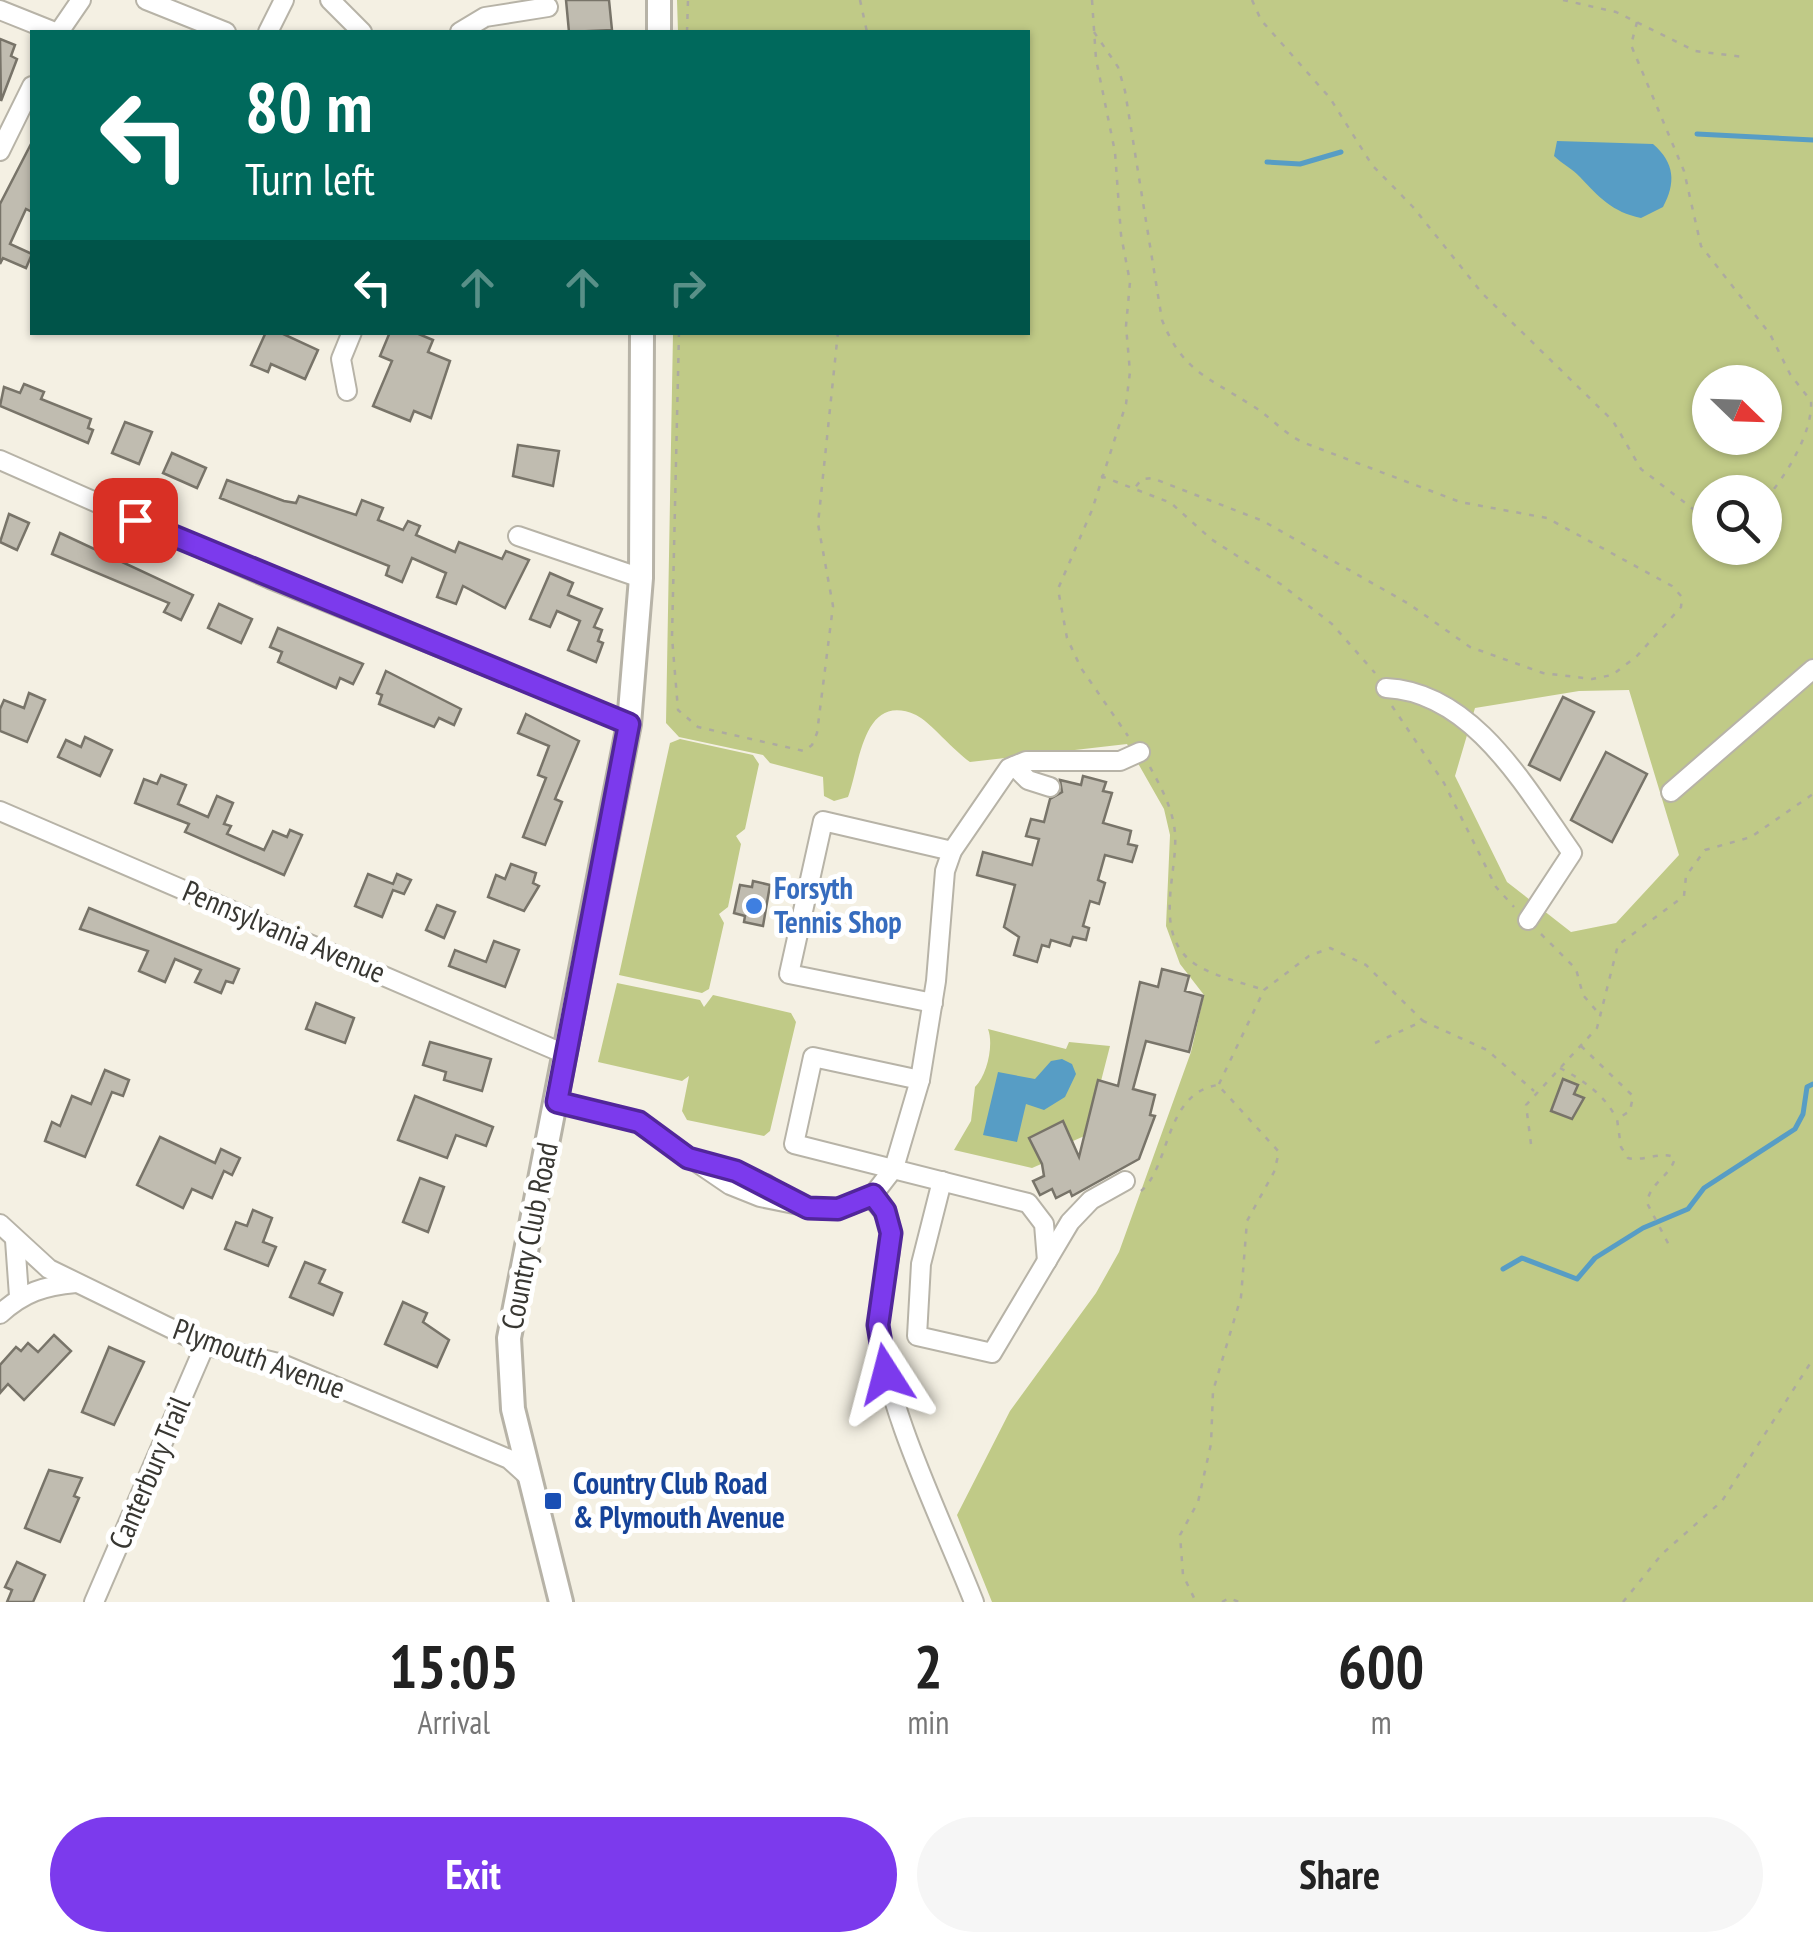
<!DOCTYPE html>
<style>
:root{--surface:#fff;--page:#f6f6f6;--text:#222;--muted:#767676;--accent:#7c3aed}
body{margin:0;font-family:"PT Sans Narrow",sans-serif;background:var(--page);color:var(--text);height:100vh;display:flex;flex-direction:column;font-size:38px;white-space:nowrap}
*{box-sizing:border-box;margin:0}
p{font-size:32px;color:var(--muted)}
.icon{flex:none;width:55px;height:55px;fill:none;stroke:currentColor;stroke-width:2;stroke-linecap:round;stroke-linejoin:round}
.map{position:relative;height:1602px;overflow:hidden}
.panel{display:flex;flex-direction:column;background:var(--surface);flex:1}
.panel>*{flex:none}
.hud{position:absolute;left:30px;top:30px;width:1000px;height:305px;border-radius:0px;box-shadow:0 2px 8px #0004;background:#00695c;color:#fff;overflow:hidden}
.needle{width:65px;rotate:113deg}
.buttons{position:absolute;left:1692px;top:365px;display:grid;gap:20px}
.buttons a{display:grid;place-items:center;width:90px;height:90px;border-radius:50%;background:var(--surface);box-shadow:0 2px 8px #0004;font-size:50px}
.pin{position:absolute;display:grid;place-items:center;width:85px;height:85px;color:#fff;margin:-42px;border-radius:20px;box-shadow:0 5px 15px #0006}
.me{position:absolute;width:110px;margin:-55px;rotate:351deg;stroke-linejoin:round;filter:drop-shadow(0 0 8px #0008)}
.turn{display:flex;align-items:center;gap:35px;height:210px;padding:0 50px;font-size:45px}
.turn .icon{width:130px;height:130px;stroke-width:2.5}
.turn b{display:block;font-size:70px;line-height:85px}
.lanes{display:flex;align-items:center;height:95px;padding:0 50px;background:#0003;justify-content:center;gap:50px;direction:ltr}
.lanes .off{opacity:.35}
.eta{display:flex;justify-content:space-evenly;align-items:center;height:170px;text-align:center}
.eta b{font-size:60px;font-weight:600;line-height:70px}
.action{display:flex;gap:20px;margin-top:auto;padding:20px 50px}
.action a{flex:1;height:115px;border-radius:60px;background:var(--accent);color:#fff;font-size:40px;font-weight:600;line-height:115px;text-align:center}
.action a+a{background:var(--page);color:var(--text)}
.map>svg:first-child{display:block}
.green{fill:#c0ca87;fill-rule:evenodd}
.water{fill:#579dc5}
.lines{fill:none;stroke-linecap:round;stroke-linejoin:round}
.stream{stroke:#579dc5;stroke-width:5}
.building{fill:#c0bcb0;stroke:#787469;stroke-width:2.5}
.minor-casing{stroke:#b7b3a7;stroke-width:22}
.major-casing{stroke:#b7b3a7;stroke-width:28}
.path{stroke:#adaaa0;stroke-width:2.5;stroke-dasharray:5 8;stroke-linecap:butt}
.minor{stroke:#fff;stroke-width:18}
.major{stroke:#fff;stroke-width:22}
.route-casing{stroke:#51269a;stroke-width:25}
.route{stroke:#7c3aed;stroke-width:18}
.shop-dot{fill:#3f7fe0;stroke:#fff;stroke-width:4}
.transit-dot{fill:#1a4fb4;stroke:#fff;stroke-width:4}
.labels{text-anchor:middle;stroke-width:10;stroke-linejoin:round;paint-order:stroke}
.shop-label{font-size:30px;font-weight:bold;fill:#366cbe;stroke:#fff;text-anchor:start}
.street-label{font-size:30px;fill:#383732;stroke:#fff}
.transit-label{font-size:30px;font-weight:bold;fill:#164399;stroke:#fff;text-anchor:start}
</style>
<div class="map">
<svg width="1813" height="1602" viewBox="0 0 1813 1602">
<rect width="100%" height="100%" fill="#f4f0e3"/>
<g class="green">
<path d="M 677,0 L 1813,0 L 1813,1602 L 992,1602 L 957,1515 L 1010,1411 L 1096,1293 L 1119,1252 L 1191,1052 L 1204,995 L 1180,964 L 1166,926 L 1170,835 L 1164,809 L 1127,744 L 970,762 C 954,751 929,721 916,715 C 862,691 860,766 848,797 L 834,801 L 824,796 L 823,777 L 770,763 L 763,755 L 679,737 L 666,723 L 673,333 L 1028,332 L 1028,32 L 678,32 ZM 1710,382 L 1765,382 L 1765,438 L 1710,438 ZM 1710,492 L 1765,492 L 1765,548 L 1710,548 ZM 1629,690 L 1679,855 L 1616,923 L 1571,932 L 1507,882 L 1455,776 L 1475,708 L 1579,691 Z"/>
<polygon points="680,739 753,755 759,764 745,829 736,836 741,844 728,907 719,914 724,923 709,989 702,993 619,975 670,743"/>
<polygon points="617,983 700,1000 704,1007 713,995 791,1013 796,1022 770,1131 764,1136 687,1120 682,1111 689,1076 682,1081 598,1062"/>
<path d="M 988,1029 L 1066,1049 L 1069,1042 L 1110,1046 L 1101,1081 L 1097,1081 L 1089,1134 L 1073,1141 L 1076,1149 L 1032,1168 L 954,1150 L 971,1121 L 975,1087 C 987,1075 994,1045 988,1029 Z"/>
</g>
<g class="water">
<path d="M 1557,141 L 1653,144 C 1675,163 1676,183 1663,207 L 1641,218 C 1612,212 1599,197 1580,177 C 1573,169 1562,164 1554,156 Z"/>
<polygon points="1062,1059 1072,1064 1076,1074 1065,1097 1044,1110 1026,1104 1017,1142 983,1135 998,1072 1035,1079 1051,1061"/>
</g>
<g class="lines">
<g class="stream">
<polyline points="1697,134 1813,140"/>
<polyline points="1267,162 1300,164 1341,152"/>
<polyline points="1503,1269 1522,1258 1577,1279 1595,1258 1643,1228 1688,1209 1704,1188 1795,1129 1803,1114 1807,1087 1813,1084"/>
</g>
</g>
<g class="building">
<polygon points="566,0 609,0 612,30 569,32"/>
<polygon points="0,39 15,45 11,56 17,59 1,101"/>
<polygon points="32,142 32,212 26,209 10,244 32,254 26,268 3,258 0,264 0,204"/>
<polygon points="266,332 279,332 318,350 305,379 271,364 268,372 251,365"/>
<polygon points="390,332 414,332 433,340 428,352 450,361 431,418 414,411 410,421 373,406 392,361 380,356"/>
<polygon points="24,384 44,392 41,399 91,419 88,428 93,430 88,443 0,406 4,387 20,393"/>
<polygon points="125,422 152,432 139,464 112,453"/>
<polygon points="518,445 559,451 553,486 513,476"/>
<polygon points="172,453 206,468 197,488 163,473"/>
<polygon points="227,480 284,501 296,503 299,496 356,515 362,500 383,508 378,520 403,530 408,521 420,526 416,535 455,552 459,542 502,559 506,551 529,560 505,608 463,586 456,604 437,597 446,573 412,558 402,582 386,575 389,566 220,498"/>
<polygon points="9,514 29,523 17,550 0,542"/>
<polygon points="60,533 193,595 181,620 164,612 169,603 52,554"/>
<polygon points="550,573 573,583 568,595 602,609 594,627 602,630 598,641 603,643 596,662 568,650 580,621 557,611 550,627 530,619"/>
<polygon points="219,604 252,619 241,643 208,628"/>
<polygon points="278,628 363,664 353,684 340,678 336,688 278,662 282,652 270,647"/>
<polygon points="386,671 461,709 454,725 439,718 434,727 379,704 382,695 377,693"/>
<polygon points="29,693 45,700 27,742 0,731 0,709 4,700 24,708"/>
<polygon points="1563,697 1594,712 1560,780 1529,765"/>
<polygon points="526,714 579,741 555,799 562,802 545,845 523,837 546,778 538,775 549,746 518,733"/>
<polygon points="85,737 112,750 100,776 58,757 66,740 81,747"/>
<polygon points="1606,752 1647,774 1612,842 1571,820"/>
<polygon points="161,775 186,785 178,804 208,817 217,796 233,803 224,824 231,826 227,834 264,850 273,831 287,837 290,830 302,835 284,875 185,832 189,824 135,803 144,779 157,784"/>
<polygon points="1083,776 1106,782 1103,791 1112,793 1103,823 1131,831 1128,844 1137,846 1132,862 1105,855 1098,880 1105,883 1099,904 1090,901 1083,926 1089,928 1086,940 1073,937 1070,946 1051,940 1049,947 1042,945 1037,962 1014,955 1019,937 1004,927 1015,885 977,875 983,852 1032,865 1039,839 1026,836 1031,819 1044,822 1050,799 1062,792 1060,780 1081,785"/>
<polygon points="511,864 536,873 533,883 539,886 524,911 488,897 496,875 505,879"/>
<polygon points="368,874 393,884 397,874 411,880 404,894 393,890 382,917 355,906"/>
<polygon points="753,881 770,885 763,926 744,922 745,916 734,913 740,885 752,887"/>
<polygon points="437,905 455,912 444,938 426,930"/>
<polygon points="89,908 239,969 233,983 226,981 221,993 195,982 201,970 175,959 165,982 139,971 148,951 80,929"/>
<polygon points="494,941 519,950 505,987 449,966 455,950 486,962"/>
<polygon points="1162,969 1189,976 1185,991 1203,996 1189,1052 1146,1041 1133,1089 1155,1095 1150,1115 1155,1116 1139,1159 1072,1196 1070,1191 1056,1198 1052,1189 1040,1195 1033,1181 1044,1176 1042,1164 1029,1138 1063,1121 1079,1157 1098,1080 1118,1086 1140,982 1158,987"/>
<polygon points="316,1003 354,1018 345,1043 306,1029"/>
<polygon points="430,1042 491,1059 482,1091 444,1080 446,1072 423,1065"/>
<polygon points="105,1070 129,1080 123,1096 112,1092 85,1157 45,1141 52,1122 60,1126 72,1096 91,1104"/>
<polygon points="1563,1079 1578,1085 1574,1094 1584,1098 1572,1119 1551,1111"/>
<polygon points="415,1096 493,1127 486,1146 456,1135 447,1158 398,1140"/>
<polygon points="160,1137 215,1163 221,1149 240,1158 232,1175 224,1171 212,1198 192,1189 183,1208 137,1185"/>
<polygon points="420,1178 444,1187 428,1232 403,1222"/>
<polygon points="253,1210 272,1218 263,1242 276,1247 268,1266 225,1249 236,1222 247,1226"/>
<polygon points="305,1262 325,1270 319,1283 342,1293 333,1315 290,1297"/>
<polygon points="403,1302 427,1313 423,1322 449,1340 437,1367 385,1344"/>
<polygon points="54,1335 71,1351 53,1370 24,1400 8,1384 0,1393 0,1365 16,1347 21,1351 28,1343 38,1352"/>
<polygon points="109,1347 144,1362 114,1425 82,1412"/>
<polygon points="49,1470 82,1478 74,1496 79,1498 60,1542 25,1528"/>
<polygon points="17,1562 45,1575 33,1602 7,1602 12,1590 5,1587"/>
</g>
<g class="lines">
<g class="minor-casing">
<g id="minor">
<polyline points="146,0 226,32"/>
<polyline points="330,0 362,32"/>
<polyline points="0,10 55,32"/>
<polyline points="59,32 81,0"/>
<polyline points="268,32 284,0"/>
<polyline points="460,32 485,17 548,7"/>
<polyline points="0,151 32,86"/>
<polyline points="347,391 341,359 352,332"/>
<polyline points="0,460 270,579 629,724"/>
<polyline points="518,536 641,578"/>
<path d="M 1386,688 C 1473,692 1526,788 1572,853 L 1528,920"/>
<polyline points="1014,766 1028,780 1050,787"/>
<polyline points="1671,792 1813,669"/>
<polyline points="0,811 567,1055"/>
<polyline points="933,1003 789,974 823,821 952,851"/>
<polyline points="920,1080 813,1057 794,1144 1028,1203 1044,1224 1047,1261"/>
<polyline points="557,1102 639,1123 730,1185 760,1197 824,1210 851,1205 873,1195 894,1168 920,1080 936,981 945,871 952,851 1009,768 1026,761 1120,761 1140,752"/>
<polyline points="712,1167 766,1184 787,1200"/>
<polyline points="942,1181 921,1264 917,1336 992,1353 1070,1222 1091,1200 1125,1181"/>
<path d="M 875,1202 C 909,1232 876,1288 879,1327 C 884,1405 944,1525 974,1602"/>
<polyline points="0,1224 49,1269 205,1345 282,1364 509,1459 529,1477"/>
<polyline points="15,1240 19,1296"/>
<path d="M 0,1314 C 24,1292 44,1286 76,1283"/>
<polyline points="94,1602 205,1345"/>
</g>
</g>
<g class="major-casing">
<g id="major">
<polyline points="659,0 659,32"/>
<polyline points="561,1602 513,1409 509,1338 629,724 641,578 642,332"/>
</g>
</g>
<g class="path">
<polyline points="860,0 867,32"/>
<polyline points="1092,0 1096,59 1115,152 1121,235 1130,282 1126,326 1130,372 1126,404 1092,510 1058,589 1067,638 1081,668 1128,736"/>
<polyline points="1252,0 1261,20 1330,98 1372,165 1413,207 1482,293 1613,421 1641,469 1710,522"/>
<polyline points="1563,0 1616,12 1695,51 1744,57"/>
<path d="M 1637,22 L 1631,45 L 1684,171 L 1701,246 L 1770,334 L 1790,374 L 1811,401 C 1813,433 1785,477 1765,500"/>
<polyline points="687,32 688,0"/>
<path d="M 1094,32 L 1118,67 L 1125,91 L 1162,320 C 1183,372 1208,377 1251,405 C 1270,416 1282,432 1302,442 L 1460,502 L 1547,518 L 1672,586 L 1682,597 L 1681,607 L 1636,657 L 1612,675 L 1592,679 L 1543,673 L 1470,647 L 1409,604 L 1263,521 L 1152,478 L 1142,479 L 1132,491"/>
<polyline points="679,332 672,637 678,710 698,727 804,751 812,745 817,733 833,606 818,524 838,332"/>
<polyline points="1101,476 1171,503 1211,539 1282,585 1332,624 1375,673"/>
<polyline points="1392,706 1444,783 1496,887 1514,907"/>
<path d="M 1150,767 C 1161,787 1173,809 1175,833 C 1178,872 1153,931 1191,961 C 1210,976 1241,982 1264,990"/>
<polyline points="1541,934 1576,969 1583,995 1601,1016"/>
<polyline points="1375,1043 1423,1021 1487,1050 1534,1091"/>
<path d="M 1581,1046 L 1633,1096 L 1630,1111 L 1617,1119 L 1621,1147 L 1628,1158 C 1643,1162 1663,1150 1675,1158 C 1670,1177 1650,1182 1647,1203 L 1670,1247"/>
<path d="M 1560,1068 C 1583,1080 1605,1095 1616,1118"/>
<polyline points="1219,1084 1264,990 1309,956 1330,948 1366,965 1423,1021"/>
<polyline points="1531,1144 1526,1105 1597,1028 1618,945 1684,896 1686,876 1705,850 1751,837 1813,794"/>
<path d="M 1141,1191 C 1171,1166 1164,1093 1218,1085 L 1279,1152 L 1274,1172 L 1247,1221 L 1241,1297 L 1213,1391 L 1211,1444 L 1198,1502 L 1180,1535 L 1183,1575 L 1196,1602"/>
<polyline points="1222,1602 1229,1598 1239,1602"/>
<polyline points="1623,1602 1662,1554 1722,1501 1813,1359"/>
</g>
<use href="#minor" class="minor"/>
<use href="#major" class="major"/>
</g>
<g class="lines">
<g class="route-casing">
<polyline id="route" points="135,520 629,724 557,1102 639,1122 688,1158 736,1171 808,1208 838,1209 873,1195 885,1211 891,1233 878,1325 886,1374"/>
</g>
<use href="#route" class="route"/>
</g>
<circle class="shop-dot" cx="754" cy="906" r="10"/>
<rect class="transit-dot" x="543" y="1491" width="20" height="20" rx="5"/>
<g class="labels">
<g class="shop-label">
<text x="774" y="899">Forsyth<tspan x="774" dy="34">Tennis Shop</tspan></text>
</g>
<g class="street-label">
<text transform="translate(284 932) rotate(23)" y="10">Pennsylvania Avenue</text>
<text transform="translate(530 1236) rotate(-79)" y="10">Country Club Road</text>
<text transform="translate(259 1359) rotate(20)" y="10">Plymouth Avenue</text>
<text transform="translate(150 1473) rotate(-67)" y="10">Canterbury Trail</text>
</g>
<g class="transit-label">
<text x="573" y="1494">Country Club Road<tspan x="573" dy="34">&amp; Plymouth Avenue</tspan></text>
</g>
</g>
</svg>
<div class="buttons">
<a><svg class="needle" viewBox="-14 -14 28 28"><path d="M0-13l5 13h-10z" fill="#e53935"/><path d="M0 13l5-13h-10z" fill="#767676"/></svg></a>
<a><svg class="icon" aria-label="search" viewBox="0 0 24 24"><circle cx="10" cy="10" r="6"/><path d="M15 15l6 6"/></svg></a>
</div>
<div class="pin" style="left:135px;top:520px;background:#d93025"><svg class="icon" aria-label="arrive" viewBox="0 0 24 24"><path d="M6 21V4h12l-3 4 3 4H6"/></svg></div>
<svg class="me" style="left:886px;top:1374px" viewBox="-20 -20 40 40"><path d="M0-17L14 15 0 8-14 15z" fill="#7c3aed" stroke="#fff" stroke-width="4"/></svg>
<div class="hud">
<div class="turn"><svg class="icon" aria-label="left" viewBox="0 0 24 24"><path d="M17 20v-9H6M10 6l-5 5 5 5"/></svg><div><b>80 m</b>Turn left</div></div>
<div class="lanes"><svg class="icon" aria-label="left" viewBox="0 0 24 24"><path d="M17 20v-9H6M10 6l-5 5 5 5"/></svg><svg class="icon off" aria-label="ahead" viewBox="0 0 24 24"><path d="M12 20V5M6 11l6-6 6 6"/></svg><svg class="icon off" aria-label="ahead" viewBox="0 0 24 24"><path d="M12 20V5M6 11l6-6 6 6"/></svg><svg class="icon off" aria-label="right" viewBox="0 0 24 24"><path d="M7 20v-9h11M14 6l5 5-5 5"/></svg></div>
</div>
</div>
<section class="panel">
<div class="eta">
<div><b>15:05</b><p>Arrival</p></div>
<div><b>2</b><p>min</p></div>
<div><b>600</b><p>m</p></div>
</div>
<div class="action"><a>Exit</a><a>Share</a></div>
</section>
